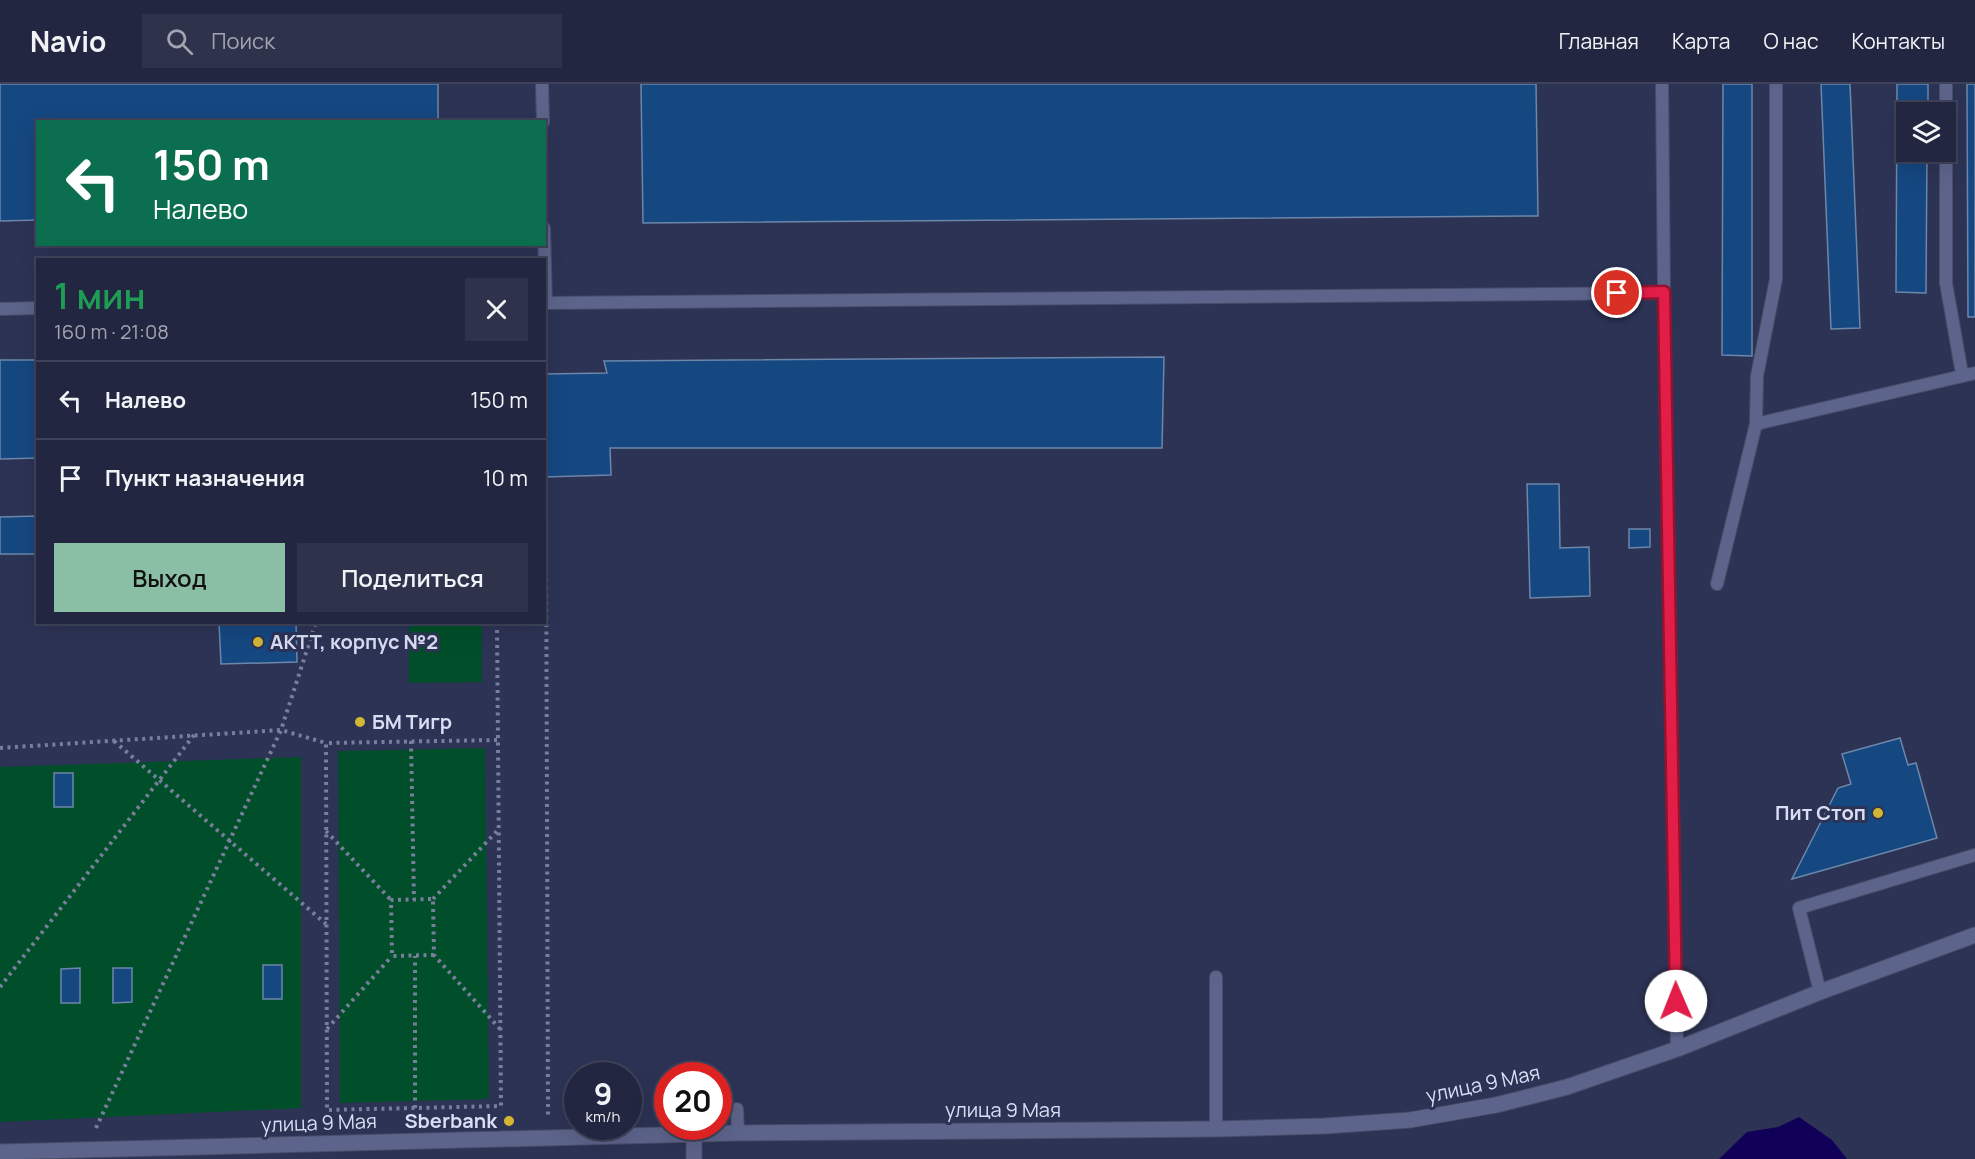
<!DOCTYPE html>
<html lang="ru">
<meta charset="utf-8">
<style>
:root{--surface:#222640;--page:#2e324b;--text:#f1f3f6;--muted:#a2a5b1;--line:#3f4359;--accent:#8abfa5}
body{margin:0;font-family:Manrope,sans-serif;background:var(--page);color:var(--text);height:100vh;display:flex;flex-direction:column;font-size:22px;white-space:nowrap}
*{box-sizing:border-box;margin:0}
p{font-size:20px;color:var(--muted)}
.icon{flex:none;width:33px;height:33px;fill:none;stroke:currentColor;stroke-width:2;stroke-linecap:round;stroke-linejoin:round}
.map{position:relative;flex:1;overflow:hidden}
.sheet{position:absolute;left:36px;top:174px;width:510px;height:366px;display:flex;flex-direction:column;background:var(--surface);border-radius:0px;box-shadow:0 6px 24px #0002,0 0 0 2px var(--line)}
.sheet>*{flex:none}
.guide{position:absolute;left:36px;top:36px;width:510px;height:126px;border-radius:0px;box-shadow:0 6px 24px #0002,0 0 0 2px var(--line);background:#0b6e4f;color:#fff;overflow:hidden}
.fabs{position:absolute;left:1896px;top:18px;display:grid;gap:12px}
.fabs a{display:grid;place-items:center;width:60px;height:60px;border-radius:0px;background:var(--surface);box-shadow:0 6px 24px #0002,0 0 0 2px var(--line);font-size:30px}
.speed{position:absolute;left:564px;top:978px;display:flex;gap:12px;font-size:30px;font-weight:700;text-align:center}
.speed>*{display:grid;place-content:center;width:78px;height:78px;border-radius:50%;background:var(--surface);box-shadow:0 6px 24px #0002,0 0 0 2px var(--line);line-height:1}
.speed small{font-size:15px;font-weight:400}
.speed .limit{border:9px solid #d22;background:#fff;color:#111}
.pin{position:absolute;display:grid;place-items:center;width:51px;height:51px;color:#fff;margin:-26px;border:3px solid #fff;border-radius:50%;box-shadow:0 2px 6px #0007}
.me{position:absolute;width:66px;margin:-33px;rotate:359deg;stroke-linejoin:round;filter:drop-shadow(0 0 4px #0008)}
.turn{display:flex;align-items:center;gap:21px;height:126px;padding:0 18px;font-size:27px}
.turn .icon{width:78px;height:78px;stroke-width:2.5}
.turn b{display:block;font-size:42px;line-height:51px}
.round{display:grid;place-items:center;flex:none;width:63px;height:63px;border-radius:0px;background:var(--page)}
.head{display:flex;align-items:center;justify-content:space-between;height:102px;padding:0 18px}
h1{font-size:36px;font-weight:600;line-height:45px;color:#1e9e55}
.primary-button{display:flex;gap:12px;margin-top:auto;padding:12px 18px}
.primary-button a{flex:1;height:69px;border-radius:0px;background:var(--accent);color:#111;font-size:24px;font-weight:600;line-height:69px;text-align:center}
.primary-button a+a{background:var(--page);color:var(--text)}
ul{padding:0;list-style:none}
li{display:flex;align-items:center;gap:18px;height:78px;padding:0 18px;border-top:2px solid var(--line)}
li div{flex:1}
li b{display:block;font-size:22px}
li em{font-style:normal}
header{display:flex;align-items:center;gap:36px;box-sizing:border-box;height:84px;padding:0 30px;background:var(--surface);border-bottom:2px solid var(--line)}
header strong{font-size:28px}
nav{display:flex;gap:33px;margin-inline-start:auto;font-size:21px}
.search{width:420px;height:54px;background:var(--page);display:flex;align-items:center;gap:15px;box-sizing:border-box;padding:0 21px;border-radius:0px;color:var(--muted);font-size:22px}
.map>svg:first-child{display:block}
.green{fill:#004f2a}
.water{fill:#110057}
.building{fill:#154781;stroke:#6c87aa;stroke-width:1.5}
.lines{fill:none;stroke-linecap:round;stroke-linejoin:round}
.service-casing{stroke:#494d6a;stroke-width:14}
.tertiary-casing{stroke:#494d6a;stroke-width:17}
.secondary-casing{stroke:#494d6a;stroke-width:17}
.path{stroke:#787e9b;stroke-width:4;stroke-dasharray:3 4.5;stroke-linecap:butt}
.service{stroke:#5d648b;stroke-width:12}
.tertiary{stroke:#5d648b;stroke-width:15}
.secondary{stroke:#5d648b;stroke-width:15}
.route-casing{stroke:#92132f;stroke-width:15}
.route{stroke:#e11d48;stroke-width:10}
.poi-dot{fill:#d4b635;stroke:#2d3355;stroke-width:2}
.labels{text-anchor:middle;stroke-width:6;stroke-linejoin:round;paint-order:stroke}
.poi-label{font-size:20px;font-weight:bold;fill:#d9def4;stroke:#2d3355;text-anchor:start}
.street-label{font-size:20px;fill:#d9def4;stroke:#2d3355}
</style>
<header>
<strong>Navio</strong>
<div class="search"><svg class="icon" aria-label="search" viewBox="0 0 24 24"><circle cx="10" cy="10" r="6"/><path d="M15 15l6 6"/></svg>Поиск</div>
<nav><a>Главная</a><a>Карта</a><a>О нас</a><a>Контакты</a></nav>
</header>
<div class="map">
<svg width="1975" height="1075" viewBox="0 0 1975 1075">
<rect width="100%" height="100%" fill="#2d3355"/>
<g class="green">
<polygon points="409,539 482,539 482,598 409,599"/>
<polygon points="485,664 489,1015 340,1019 338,667"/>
<polygon points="301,673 301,1024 0,1038 0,683"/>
</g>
<polygon class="water" points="1799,1033 1832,1056 1847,1075 1719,1075 1747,1048 1778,1043"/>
<g class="building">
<polygon points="0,0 438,0 438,38 38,38 38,136 0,137"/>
<polygon points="641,0 1536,0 1538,132 643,139"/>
<polygon points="1723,0 1752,0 1752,272 1722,271"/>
<polygon points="1821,0 1850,0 1860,244 1831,245"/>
<polygon points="1897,0 1928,0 1928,28 1906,28 1906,68 1927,68 1926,209 1896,208"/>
<polygon points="1967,0 1975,0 1975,233 1968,233"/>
<polygon points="1164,273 1162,364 610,364 611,391 544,393 544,290 607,289 604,277"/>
<polygon points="0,276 38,276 38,374 0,375"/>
<polygon points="1527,400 1559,400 1560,464 1589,463 1590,512 1530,514"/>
<polygon points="38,432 38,470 0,470 0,433"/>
<polygon points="1629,445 1650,445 1650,463 1629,464"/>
<polygon points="219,538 296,538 297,578 221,580"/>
<polygon points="1900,654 1908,681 1916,679 1937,754 1792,795 1838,704 1851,700 1842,670"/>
<rect x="54" y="689" width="19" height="34"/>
<rect x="263" y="881" width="19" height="34"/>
<polygon points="80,884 80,919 61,919 61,885"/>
<polygon points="113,884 132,884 132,918 113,919"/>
</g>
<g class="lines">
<g class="service-casing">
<g id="service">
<polyline points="542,0 543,38"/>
<polyline points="1946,0 1946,199 1962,290"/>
<polyline points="544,144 546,219"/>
<polyline points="1664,209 1677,965"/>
<polyline points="544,219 1664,209 1662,0"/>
<polyline points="0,225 38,224"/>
<polyline points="1756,340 1975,289"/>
<polyline points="1717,500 1756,340 1757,292 1776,195 1776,0"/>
<polyline points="1820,908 1799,824 1975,771"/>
<polyline points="737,1025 738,1049"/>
<polyline points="1216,1045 1216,893"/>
</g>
</g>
<g class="tertiary-casing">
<polyline id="tertiary" points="694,1050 694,1075"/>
</g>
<g class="secondary-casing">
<polyline id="secondary" points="0,1068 738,1049 1216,1045 1325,1042 1410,1036 1496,1021 1567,1003 1677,965 1820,908 1975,851"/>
</g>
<g class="path">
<polyline points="544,422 546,422 548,1032"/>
<polyline points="497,656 326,659 327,1026 501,1022 497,538"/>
<polyline points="114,657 326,840"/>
<polyline points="411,657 414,816"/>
<polyline points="0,664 281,646 326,659"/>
<polyline points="326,747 391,816"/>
<polyline points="433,815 498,746"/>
<polyline points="434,871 392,872 391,816 433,815 434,871 500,945"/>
<polyline points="0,903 194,651"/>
<polyline points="327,945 392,872"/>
<polyline points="415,1024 415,872"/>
<polyline points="96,1044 281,646 316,538"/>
</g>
<use href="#service" class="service"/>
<use href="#tertiary" class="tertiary"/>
<use href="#secondary" class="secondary"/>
</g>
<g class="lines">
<g class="route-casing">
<polyline id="route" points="1617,209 1664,208 1676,917"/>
</g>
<use href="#route" class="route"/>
</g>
<g class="poi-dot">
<circle cx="258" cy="558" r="6"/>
<circle cx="360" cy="638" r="6"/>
<circle cx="1878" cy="729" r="6"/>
<circle cx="509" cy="1037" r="6"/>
</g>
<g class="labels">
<g class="poi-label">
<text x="270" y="565">АКТТ, корпус №2</text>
<text x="372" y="645">БМ Тигр</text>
<text x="1866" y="736" text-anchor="end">Пит Стоп</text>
<text x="497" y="1044" text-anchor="end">Sberbank</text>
</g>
<g class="street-label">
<text transform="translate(1483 1000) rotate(-12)" y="7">улица 9 Мая</text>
<text x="1003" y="1033">улица 9 Мая</text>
<text transform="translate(319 1039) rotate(-2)" y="7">улица 9 Мая</text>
</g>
</g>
</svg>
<div class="fabs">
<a><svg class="icon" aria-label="layers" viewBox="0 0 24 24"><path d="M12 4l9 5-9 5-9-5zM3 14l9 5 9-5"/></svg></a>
</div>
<div class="speed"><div>9<small>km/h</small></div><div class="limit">20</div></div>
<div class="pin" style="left:1617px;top:209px;background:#d93025"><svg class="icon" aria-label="arrive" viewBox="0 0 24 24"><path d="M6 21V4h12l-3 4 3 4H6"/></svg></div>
<svg class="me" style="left:1676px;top:917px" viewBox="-20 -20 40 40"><circle r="19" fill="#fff"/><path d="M0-13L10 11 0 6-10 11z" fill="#e11d48"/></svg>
<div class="guide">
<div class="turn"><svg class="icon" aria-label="left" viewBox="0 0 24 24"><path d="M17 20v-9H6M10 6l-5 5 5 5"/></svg><div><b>150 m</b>Налево</div></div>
</div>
<section class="sheet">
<div class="head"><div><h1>1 мин</h1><p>160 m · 21:08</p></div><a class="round"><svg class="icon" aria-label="close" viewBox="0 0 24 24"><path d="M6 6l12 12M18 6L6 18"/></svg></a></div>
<ul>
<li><svg class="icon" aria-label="left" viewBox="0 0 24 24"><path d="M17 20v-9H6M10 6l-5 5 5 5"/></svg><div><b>Налево</b></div><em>150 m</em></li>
<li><svg class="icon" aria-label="arrive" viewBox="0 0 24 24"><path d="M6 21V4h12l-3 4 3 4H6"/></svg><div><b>Пункт назначения</b></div><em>10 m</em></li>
</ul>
<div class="primary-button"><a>Выход</a><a>Поделиться</a></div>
</section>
</div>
